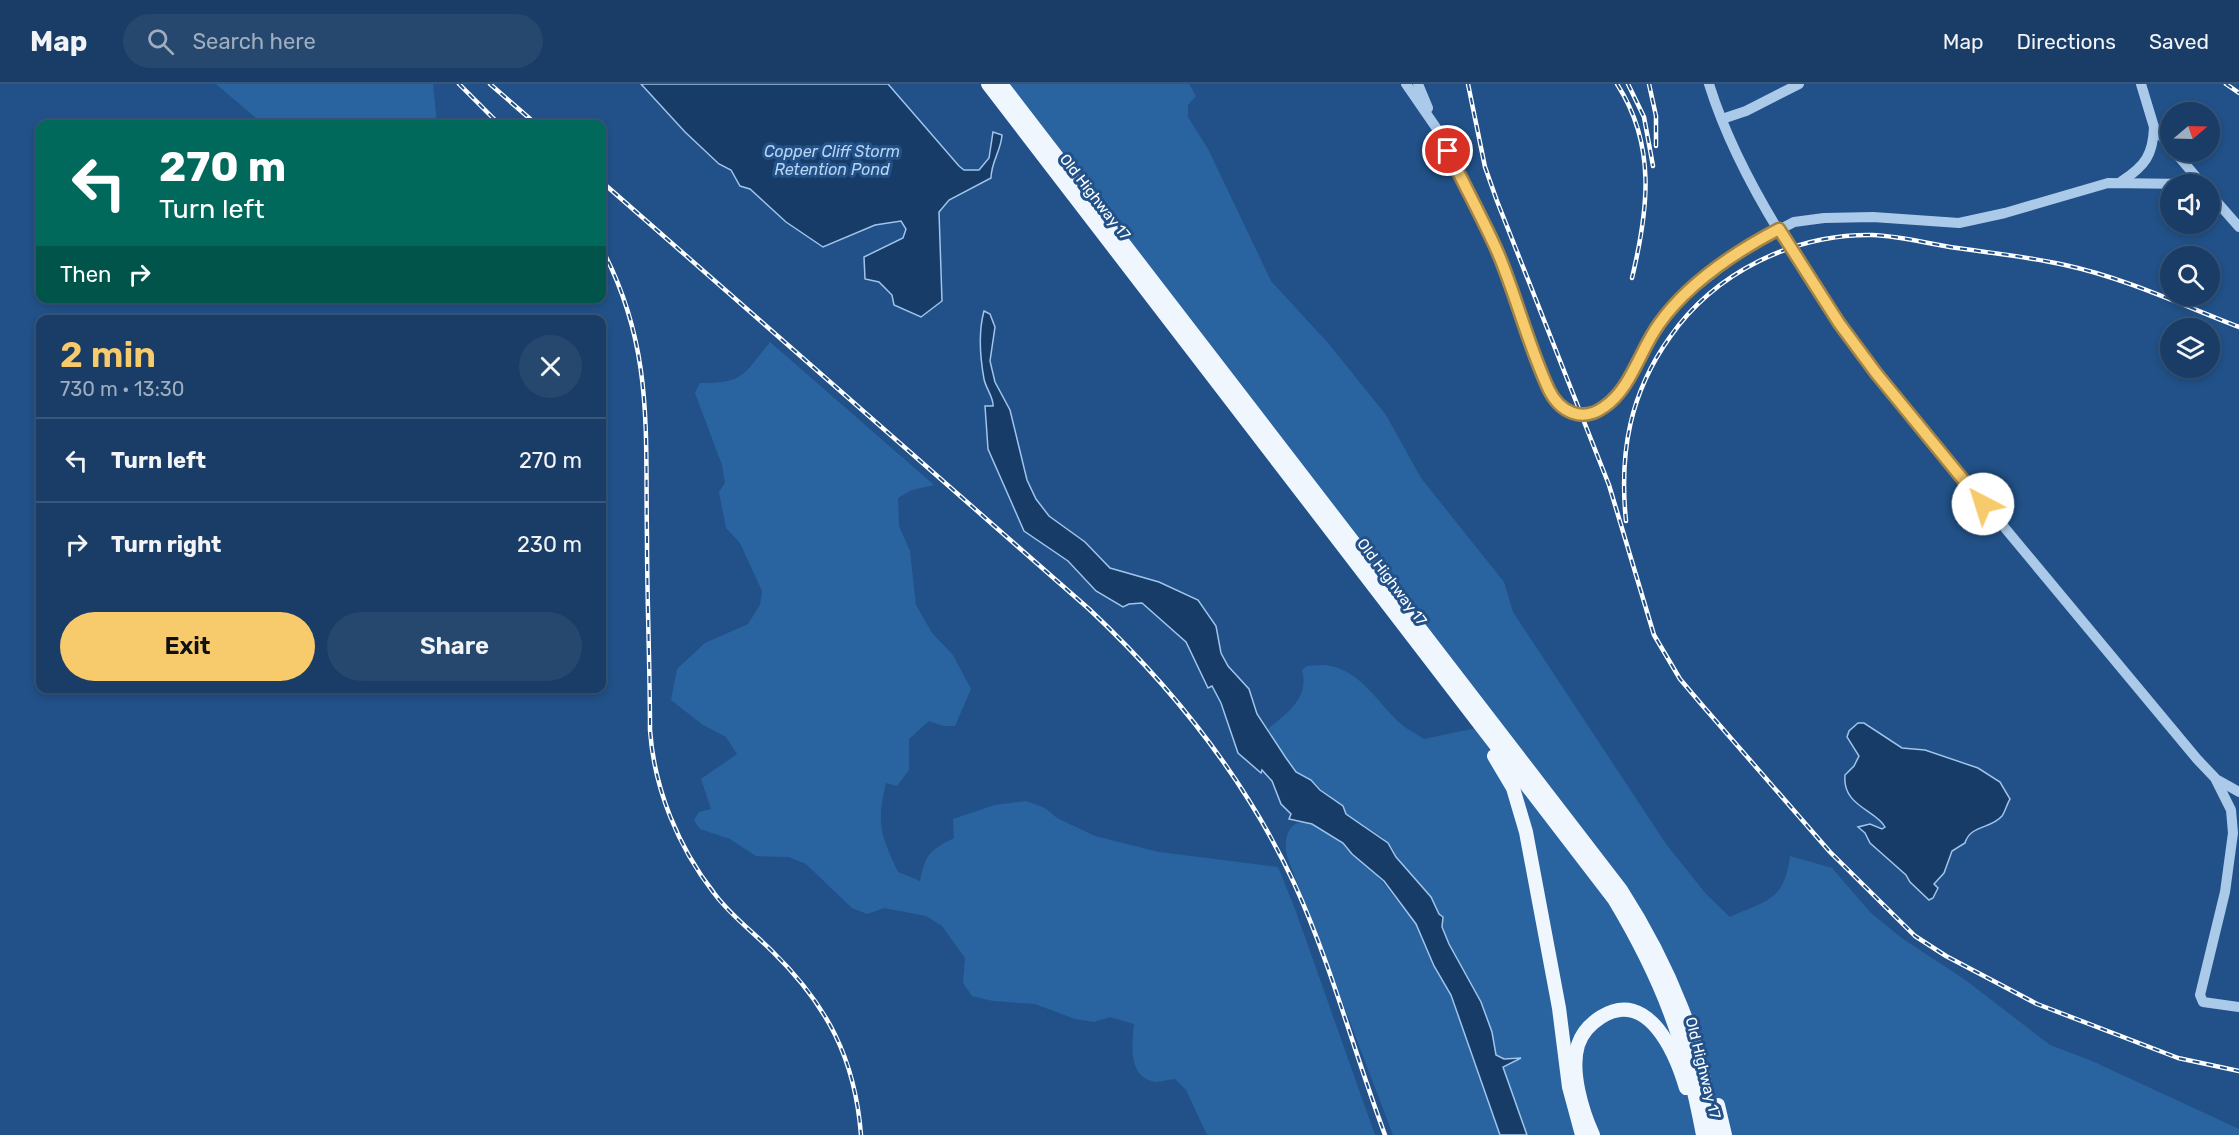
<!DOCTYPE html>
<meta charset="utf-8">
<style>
:root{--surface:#193d66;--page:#26486f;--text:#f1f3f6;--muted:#9faebf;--line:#37567a;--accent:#f7ca6c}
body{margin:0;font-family:Rubik,sans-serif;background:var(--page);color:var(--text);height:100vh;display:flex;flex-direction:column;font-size:22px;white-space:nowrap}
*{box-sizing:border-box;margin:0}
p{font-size:20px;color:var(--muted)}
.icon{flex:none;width:33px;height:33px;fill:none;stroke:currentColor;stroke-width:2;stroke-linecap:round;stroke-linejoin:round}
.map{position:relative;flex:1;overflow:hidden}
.sheet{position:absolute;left:36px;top:231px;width:570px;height:378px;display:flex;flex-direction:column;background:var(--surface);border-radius:12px;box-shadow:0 3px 9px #0003,0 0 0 2px var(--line)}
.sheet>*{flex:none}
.guide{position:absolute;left:36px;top:36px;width:570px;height:183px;border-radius:12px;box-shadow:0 3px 9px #0003,0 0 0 2px var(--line);background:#00695c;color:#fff;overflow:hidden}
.needle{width:39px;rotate:71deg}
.tools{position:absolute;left:2160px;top:18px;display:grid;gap:12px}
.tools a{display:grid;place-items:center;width:60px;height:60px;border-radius:50%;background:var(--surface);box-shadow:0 3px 9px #0003,0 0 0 2px var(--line);font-size:30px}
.pin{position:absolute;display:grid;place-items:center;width:51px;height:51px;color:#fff;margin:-26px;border:3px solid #fff;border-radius:50%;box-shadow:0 2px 6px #0007}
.me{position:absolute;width:66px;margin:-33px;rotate:320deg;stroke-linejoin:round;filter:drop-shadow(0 0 4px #0008)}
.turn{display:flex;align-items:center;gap:21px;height:126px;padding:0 24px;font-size:27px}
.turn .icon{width:78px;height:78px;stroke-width:2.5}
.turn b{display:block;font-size:42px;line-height:51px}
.then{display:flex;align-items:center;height:57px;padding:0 24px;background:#0003;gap:12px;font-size:22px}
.round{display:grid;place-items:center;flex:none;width:63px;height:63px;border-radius:32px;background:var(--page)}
.summary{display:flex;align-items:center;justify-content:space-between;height:102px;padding:0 24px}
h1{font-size:36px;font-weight:600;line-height:45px;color:var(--accent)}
.action{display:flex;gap:12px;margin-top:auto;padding:12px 24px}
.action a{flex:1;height:69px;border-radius:36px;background:var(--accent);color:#111;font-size:24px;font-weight:600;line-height:69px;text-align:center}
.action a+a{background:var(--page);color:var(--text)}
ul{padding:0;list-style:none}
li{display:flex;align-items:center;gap:18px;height:84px;padding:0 24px;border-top:2px solid var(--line)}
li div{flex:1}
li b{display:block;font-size:22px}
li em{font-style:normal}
header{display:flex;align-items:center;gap:36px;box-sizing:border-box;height:84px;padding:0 30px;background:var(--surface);border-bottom:2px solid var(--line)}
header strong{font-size:28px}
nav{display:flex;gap:33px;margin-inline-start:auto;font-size:21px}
.search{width:420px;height:54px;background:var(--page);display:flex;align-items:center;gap:15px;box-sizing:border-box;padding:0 21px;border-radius:33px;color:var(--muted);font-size:22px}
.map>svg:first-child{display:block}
.green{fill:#2a64a0}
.water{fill:#163c67;stroke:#9fc5ec;stroke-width:1.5}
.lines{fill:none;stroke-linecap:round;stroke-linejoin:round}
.minor{stroke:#abcaea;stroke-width:10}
.major{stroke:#f0f6fe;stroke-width:14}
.rail-casing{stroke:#fff;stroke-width:4.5}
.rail{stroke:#215188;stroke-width:2;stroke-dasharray:7;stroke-linecap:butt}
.route-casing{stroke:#a18346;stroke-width:15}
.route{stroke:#f7ca6c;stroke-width:10}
.labels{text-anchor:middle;stroke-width:6;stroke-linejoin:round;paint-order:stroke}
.street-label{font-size:15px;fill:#fff;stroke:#215188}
.water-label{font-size:16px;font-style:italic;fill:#b7d4f2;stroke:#215188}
</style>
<header>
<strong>Map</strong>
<div class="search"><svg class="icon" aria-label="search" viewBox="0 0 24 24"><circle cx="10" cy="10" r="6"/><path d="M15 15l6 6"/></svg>Search here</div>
<nav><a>Map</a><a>Directions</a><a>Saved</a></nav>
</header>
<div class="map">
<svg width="2239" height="1051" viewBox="0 0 2239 1051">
<rect width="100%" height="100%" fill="#215188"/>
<g class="green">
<polygon points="216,0 433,0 437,40 263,40"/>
<path d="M 1002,0 L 1189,0 L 1196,12 L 1188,21 L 1188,33 L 1208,65 L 1271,197 L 1328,259 L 1386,331 L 1421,394 L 1504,498 L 1513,528 L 1666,760 L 1706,810 L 1730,833 C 1768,816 1784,817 1790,772 L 1832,784 L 1871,829 L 1903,855 L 1964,895 L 2050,961 L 2092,977 L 2239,1045 L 2239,1051 L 1715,1051 L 1672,899 Z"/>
<path d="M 770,258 L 934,401 L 912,406 L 898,414 L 899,442 L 910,467 L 916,521 L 932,549 L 953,571 L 971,605 L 955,642 L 944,642 L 929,637 L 909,655 L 909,686 L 897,702 L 886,699 C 876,741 881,751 898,788 L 920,797 C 925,771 930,766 954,754 L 953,735 L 995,721 L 1026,717 L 1045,724 L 1057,734 L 1095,752 L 1159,768 L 1278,783 L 1295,825 L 1375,1051 L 1207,1051 L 1186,1006 L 1175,995 C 1169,995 1161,998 1156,998 C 1127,994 1132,960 1134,940 L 1110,933 L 1094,938 L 1075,935 L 1035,920 L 993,917 L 972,912 L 963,899 L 965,874 L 942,842 L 926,832 L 884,824 L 867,830 L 852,824 L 806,780 L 789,773 L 756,772 L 730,755 L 700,745 L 694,736 L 699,728 L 711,725 L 701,695 L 737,670 L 726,653 L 703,641 L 671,616 L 677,585 L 705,559 L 748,540 L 760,521 L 762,507 L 740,459 L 726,444 L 719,408 L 725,399 L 722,381 L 695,309 L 700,299 C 744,300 744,290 770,258 Z"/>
<path d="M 1325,581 C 1362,586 1376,618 1401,640 C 1408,646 1417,650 1424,655 L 1481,643 L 1592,785 L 1648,874 L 1702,1051 L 1527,1051 L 1503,983 L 1519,975 L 1504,975 L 1496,971 L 1492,948 L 1481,918 L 1449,860 L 1442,843 L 1443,833 L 1439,830 L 1431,813 L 1396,773 L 1393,765 L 1382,753 L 1346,730 L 1316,700 L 1296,688 L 1268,645 C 1287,629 1310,614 1302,586 L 1307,582 Z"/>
<path d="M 1302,738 L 1312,740 L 1343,759 L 1352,770 L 1371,784 L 1416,840 L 1434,882 L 1451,911 L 1500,1051 L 1393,1051 L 1287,772 C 1284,758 1286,740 1302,738 Z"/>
</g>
<g class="water">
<path d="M 641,0 L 888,0 L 959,82 L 964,86 L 979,86 L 989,74 L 993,48 L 1002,51 C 1001,67 991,78 991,94 L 949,116 L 939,128 L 942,217 L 921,233 L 894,221 L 892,211 L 879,198 L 865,195 L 864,173 L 903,154 L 906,145 L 901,137 L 875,141 L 823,163 L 786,138 L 750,105 L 740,102 L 731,86 L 719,80 L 685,48 Z"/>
<path d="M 984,227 L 990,230 L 995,243 L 990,277 L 995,298 L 1010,326 L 1027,396 L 1036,415 L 1049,432 L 1085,458 L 1110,484 L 1159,498 L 1198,516 L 1216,542 L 1221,569 L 1228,582 L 1249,605 L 1257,630 L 1286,674 L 1296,688 L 1311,696 L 1320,706 L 1343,722 L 1346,730 L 1388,759 L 1396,773 L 1431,813 L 1439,830 L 1443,833 L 1442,843 L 1449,860 L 1481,918 L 1492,948 L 1496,971 L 1504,975 L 1521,974 L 1503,983 L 1527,1051 L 1500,1051 L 1451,911 L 1434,882 L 1416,840 L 1384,797 L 1352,770 L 1343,759 L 1312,740 L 1289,735 L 1291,730 L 1281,720 L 1272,697 L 1262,686 L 1261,689 L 1238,669 L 1221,619 L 1212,602 L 1208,604 L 1186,558 L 1142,519 L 1129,520 L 1123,523 L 1096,507 L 1068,477 L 1024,447 L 988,365 L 985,322 L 993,322 C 994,314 986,305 984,295 C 980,273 978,249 984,227 Z"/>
<path d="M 1858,639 L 1864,639 L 1902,664 L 1925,666 L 1978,684 L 2000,698 L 2010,715 C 2007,720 2005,728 2002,732 C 1991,745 1970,741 1965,759 L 1952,767 L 1944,789 L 1934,800 L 1938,804 L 1933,814 L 1929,816 L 1910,798 L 1906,791 L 1870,759 L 1865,749 L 1858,743 L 1870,740 L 1882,745 L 1885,743 C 1876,726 1842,722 1845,691 L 1854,682 L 1859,672 L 1847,653 L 1849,647 Z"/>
</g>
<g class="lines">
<g class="minor">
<polyline points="1406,0 1437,45 1498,171 1534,275 1553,315 1567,327 1580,332 1602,325 1611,317 1623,304 1658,241 1684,212 1746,163 1794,138 1824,134 1873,133 1959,139 2005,129 2108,99 2189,100"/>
<polyline points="1418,0 1428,24"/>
<path d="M 1709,0 C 1741,103 1813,202 1876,289 L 2197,675 L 2216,695 L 2239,708"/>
<polyline points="2141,0 2154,43 2170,62"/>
<polyline points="1722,35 1746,27 1799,0"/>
<polyline points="2175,68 2202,100"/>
<path d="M 2122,97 C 2145,82 2153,71 2154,43"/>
<polyline points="2210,110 2239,143"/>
<polyline points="2216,696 2231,726 2233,749 2225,808 2200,911 2203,918 2239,923"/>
</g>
<g class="major">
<path d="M 988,0 L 1614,815 C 1662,895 1686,959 1703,1051"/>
<path d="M 1001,0 L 1621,806 C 1668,879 1704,964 1714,1051"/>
<polyline points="1494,672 1513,704 1526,748 1559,924 1569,1003 1582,1051"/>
<polyline points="1718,1021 1725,1051"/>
<path d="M 1593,1051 C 1582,1027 1570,987 1578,961 C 1582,948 1590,940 1601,933 C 1648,903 1676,970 1686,1004"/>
</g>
<g class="rail-casing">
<g id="rail">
<polyline points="459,0 499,40"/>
<polyline points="490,0 536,40"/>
<polyline points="1468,0 1485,83 1497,117 1609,401 1654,551 1680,595 1702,621 1830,768 1915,852 1946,872 2037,920 2178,974 2239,987"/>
<path d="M 1617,0 C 1657,62 1648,127 1632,194"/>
<polyline points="1628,0 1644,33 1653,82"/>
<polyline points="1649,0 1656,32 1656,62"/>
<polyline points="2226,0 2239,9"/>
<path d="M 602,98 L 1089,525 C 1173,604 1245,694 1294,799 C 1331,880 1354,968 1385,1051"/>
<path d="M 602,165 C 654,264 645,347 647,454 C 647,518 650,582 650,646 C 654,704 678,763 714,809 C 730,831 753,848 772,867 C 827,921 855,974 861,1051"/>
<path d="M 1626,437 C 1619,368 1630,309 1670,253 C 1715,188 1794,150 1872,151 C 1901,152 1929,160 1957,164 C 1993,169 2029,173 2065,181 C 2125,194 2182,221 2239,243"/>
</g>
</g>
<use href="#rail" class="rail"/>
</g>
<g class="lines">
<g class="route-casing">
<path id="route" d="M 1448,67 C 1464,101 1483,135 1498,169 C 1517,214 1528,261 1549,306 C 1560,328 1582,339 1604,323 C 1631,305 1640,266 1659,240 C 1688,199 1735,168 1779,145 L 1839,239 L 1876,289 L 1983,420"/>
</g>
<use href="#route" class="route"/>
</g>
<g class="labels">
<g class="street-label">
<text transform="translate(1095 113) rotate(52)" y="5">Old Highway 17</text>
<text transform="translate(1392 498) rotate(53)" y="5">Old Highway 17</text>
<text transform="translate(1703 984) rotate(76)" y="5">Old Highway 17</text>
</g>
<g class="water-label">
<text x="832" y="73">Copper Cliff Storm<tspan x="832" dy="18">Retention Pond</tspan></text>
</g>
</g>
</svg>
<div class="tools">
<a><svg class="needle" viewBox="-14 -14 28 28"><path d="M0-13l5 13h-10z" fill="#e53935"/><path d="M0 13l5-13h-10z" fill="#9faebf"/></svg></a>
<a><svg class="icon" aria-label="sound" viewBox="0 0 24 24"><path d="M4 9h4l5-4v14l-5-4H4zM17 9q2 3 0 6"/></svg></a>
<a><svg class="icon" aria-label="search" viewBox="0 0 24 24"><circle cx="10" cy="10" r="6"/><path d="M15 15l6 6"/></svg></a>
<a><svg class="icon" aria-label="layers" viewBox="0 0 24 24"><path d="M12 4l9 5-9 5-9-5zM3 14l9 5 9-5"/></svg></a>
</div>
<div class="pin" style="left:1448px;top:67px;background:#d93025"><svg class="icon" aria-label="arrive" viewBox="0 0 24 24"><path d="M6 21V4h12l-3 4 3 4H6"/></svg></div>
<svg class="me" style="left:1983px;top:420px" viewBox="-20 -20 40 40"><circle r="19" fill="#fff"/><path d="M0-13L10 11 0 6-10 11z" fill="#f7ca6c"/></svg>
<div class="guide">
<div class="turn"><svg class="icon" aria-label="left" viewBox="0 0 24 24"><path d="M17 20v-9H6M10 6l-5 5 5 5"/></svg><div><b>270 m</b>Turn left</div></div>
<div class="then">Then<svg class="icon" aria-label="right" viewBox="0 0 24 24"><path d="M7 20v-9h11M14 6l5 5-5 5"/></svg></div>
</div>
<section class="sheet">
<div class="summary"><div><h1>2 min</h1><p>730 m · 13:30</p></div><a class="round"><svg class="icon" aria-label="close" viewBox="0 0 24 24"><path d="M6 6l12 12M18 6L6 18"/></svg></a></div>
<ul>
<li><svg class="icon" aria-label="left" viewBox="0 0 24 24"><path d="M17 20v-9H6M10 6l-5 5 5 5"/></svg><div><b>Turn left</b></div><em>270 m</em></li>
<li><svg class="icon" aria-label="right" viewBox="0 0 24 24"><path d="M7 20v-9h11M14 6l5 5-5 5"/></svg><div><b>Turn right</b></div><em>230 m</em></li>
</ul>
<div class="action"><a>Exit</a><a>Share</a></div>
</section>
</div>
